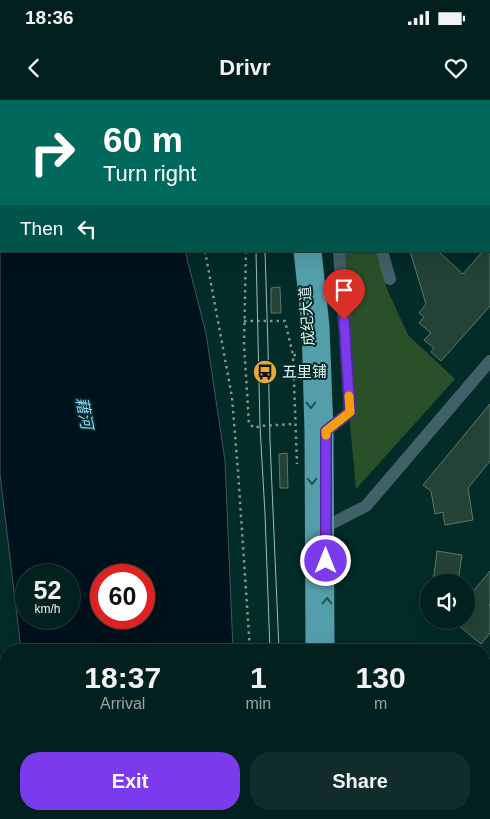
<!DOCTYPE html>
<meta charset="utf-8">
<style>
:root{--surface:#02201e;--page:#102d2b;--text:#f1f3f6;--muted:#96a3a4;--line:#233e3c;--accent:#7c3aed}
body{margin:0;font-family:Helvetica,"Noto Sans SC",sans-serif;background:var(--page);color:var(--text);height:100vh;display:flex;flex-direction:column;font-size:19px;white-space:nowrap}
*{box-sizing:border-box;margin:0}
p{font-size:16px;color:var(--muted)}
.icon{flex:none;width:28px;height:28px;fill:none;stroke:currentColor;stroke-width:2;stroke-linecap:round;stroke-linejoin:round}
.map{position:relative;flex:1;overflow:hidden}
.panel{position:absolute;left:0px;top:544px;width:490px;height:176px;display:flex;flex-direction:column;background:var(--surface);border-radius:20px 20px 0 0;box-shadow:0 5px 20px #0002,0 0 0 1px var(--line)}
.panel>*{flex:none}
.guide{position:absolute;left:0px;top:0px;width:490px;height:152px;box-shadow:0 5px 20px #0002,0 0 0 1px var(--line);background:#00695c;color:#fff;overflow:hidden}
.controls{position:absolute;left:420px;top:474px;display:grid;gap:10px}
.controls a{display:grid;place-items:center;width:55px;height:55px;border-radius:50%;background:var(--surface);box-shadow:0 5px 20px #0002,0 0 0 1px var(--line);font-size:25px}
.speed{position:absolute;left:15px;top:464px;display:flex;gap:10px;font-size:25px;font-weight:700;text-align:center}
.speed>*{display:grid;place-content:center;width:65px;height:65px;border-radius:50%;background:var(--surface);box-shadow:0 5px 20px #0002,0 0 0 1px var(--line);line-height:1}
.speed small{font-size:12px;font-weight:400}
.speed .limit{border:8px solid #d22;background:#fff;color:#111}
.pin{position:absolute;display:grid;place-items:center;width:42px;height:42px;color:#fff;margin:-51px -21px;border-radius:50% 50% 50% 0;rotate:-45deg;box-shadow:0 0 5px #0007}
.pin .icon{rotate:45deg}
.me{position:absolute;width:55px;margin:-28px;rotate:0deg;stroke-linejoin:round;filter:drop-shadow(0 0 4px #0008)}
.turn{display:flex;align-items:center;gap:18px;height:105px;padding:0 20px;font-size:22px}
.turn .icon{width:65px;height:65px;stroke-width:2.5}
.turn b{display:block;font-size:35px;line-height:42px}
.then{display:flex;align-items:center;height:48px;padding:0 20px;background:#0003;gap:10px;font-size:19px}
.eta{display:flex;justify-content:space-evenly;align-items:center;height:85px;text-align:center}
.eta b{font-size:30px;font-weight:700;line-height:35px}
.primary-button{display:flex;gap:10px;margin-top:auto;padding:10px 20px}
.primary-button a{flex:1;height:58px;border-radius:20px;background:var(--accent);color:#fff;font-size:20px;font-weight:700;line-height:58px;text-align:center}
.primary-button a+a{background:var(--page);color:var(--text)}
.status{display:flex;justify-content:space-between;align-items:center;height:35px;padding:0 25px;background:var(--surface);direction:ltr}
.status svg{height:14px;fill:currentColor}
header{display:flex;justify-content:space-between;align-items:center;height:65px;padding:0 20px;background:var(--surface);font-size:22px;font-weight:700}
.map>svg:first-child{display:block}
.green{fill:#2a502a}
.water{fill:#00121c;stroke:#43565c;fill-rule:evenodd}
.building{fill:#244236;stroke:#5a7a6c}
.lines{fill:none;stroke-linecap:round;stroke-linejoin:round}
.path{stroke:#7b9895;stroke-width:2.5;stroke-dasharray:2.5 4;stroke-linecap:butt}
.minor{stroke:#406167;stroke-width:12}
.major{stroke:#549eaa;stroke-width:15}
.tram{stroke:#a1bbb9;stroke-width:1}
.oneway{stroke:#1f5356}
.route-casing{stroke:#51269a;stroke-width:12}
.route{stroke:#7c3aed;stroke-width:9}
.slow{stroke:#f59e0b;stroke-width:9}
.labels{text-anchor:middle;stroke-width:4;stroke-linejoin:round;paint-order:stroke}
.street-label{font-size:15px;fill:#e0f4f2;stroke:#032b28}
.poi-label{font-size:15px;fill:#e0f4f2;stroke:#032b28;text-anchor:start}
.water-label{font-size:16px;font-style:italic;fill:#87d7fe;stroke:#032b28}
</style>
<div class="status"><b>18:36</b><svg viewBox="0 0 49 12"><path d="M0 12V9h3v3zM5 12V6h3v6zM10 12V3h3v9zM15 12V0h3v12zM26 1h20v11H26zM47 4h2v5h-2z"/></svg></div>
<header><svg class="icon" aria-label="back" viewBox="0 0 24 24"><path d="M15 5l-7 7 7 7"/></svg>Drivr<svg class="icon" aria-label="heart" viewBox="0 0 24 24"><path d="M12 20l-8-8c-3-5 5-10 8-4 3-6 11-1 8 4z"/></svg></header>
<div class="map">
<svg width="490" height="719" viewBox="0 0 490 719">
<rect width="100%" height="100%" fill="#032b28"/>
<polygon class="green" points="334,151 377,151 387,189 408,235 455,279 356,389"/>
<g class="water">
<path d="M 0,0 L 145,0 L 146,1 L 1,1 L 1,151 L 185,151 L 206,233 L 225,361 L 233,550 L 21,550 L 0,374 ZM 26,475 L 69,475 L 69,518 L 26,518 ZM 101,475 L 144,475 L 144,518 L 101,518 Z"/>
<rect x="33" y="714" width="204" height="5"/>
</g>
<g class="building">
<polygon points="362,0 456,0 455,1 363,1"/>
<polygon points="490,144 490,206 441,261 431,252 434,248 424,240 431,233 419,223 424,217 419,213 426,204 410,151 438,151 463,174 483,151 489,151 489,145"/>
<polygon points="280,187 281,213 271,213 271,188"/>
<polygon points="490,304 490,361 468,388 473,420 445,425 443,412 435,414 431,391 423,385"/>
<polygon points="287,353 288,388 280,388 279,354"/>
<polygon points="437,451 462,455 458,482 433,482"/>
<polygon points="490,471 490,504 489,505 490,506 490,533 481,544 452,520 451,523 430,520 466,520 466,500"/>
</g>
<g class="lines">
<g class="path">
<polyline points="165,0 165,1"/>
<polyline points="211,1 211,0"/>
<polyline points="205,151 232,297 238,371 250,550"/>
<polyline points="246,151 244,244 249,324 255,328 260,326 295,324"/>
<polyline points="244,221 285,221 293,255"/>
<polyline points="296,255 293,255 297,364"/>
<polyline points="253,714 253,719"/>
<polyline points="295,719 295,714"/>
</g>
<g class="minor">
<polyline points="326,0 326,1"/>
<polyline points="338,0 339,1"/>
<polyline points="382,151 390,179"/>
<polyline points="326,331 350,312 344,220 339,151"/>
<polyline points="327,426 366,406 490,261"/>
</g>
<g class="major">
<polyline points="282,0 282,1"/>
<polyline points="297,0 297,1"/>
<polyline points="301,151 309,226 312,332 313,550"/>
<polyline points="314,151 322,226 326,331 327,550"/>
<polyline points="311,719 311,714"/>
<polyline points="325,719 325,714"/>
</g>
<g class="tram">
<polyline points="177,0 178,1"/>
<polyline points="190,0 192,1"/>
<polyline points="256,151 260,326 265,414 270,550"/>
<polyline points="265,151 268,247 270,341 279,550"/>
<polyline points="273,719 273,714"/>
<polyline points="283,719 283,714"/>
</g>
</g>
<defs><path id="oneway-chevron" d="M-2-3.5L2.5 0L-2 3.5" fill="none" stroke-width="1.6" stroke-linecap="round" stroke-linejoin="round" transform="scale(1.25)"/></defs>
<g class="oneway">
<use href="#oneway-chevron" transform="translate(311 305) rotate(88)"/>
<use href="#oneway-chevron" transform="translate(312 381) rotate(90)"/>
<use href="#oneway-chevron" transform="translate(327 501) rotate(-90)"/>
</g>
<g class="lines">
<g class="route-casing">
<polyline id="route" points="326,461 326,331 350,312 344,220"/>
</g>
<use href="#route" class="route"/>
<polyline class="slow" points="326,335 326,331 350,312 349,296"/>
</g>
<defs>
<g id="bus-disc" transform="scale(1.25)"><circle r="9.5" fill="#e9ab38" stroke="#032b28"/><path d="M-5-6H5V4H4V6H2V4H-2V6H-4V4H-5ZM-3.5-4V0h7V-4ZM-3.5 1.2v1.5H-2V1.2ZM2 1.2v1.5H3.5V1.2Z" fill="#111"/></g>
</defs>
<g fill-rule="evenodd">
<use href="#bus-disc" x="265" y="272"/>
</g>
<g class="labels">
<g class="street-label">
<text transform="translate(307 216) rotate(-94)" y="5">成纪大道</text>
</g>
<g class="poi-label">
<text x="282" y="277">五里铺</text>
</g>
<g class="water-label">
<text transform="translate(85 313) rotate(79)" y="6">藉河</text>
</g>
</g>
</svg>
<div class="controls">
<a><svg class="icon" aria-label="sound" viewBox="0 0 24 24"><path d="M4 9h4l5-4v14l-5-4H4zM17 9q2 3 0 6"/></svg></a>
</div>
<div class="speed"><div>52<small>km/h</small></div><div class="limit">60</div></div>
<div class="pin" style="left:344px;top:220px;background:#d93025"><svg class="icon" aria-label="arrive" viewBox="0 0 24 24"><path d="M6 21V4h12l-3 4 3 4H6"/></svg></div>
<svg class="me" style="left:326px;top:461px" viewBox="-20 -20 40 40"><circle r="17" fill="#7c3aed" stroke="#fff" stroke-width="3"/><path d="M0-11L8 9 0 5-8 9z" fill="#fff"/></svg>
<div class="guide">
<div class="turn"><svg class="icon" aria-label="right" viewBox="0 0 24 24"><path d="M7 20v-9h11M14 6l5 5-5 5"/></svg><div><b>60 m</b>Turn right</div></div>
<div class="then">Then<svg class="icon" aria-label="left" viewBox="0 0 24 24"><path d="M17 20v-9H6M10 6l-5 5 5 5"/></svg></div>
</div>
<section class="panel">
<div class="eta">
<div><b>18:37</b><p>Arrival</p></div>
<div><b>1</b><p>min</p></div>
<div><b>130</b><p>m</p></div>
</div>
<div class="primary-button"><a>Exit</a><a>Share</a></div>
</section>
</div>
